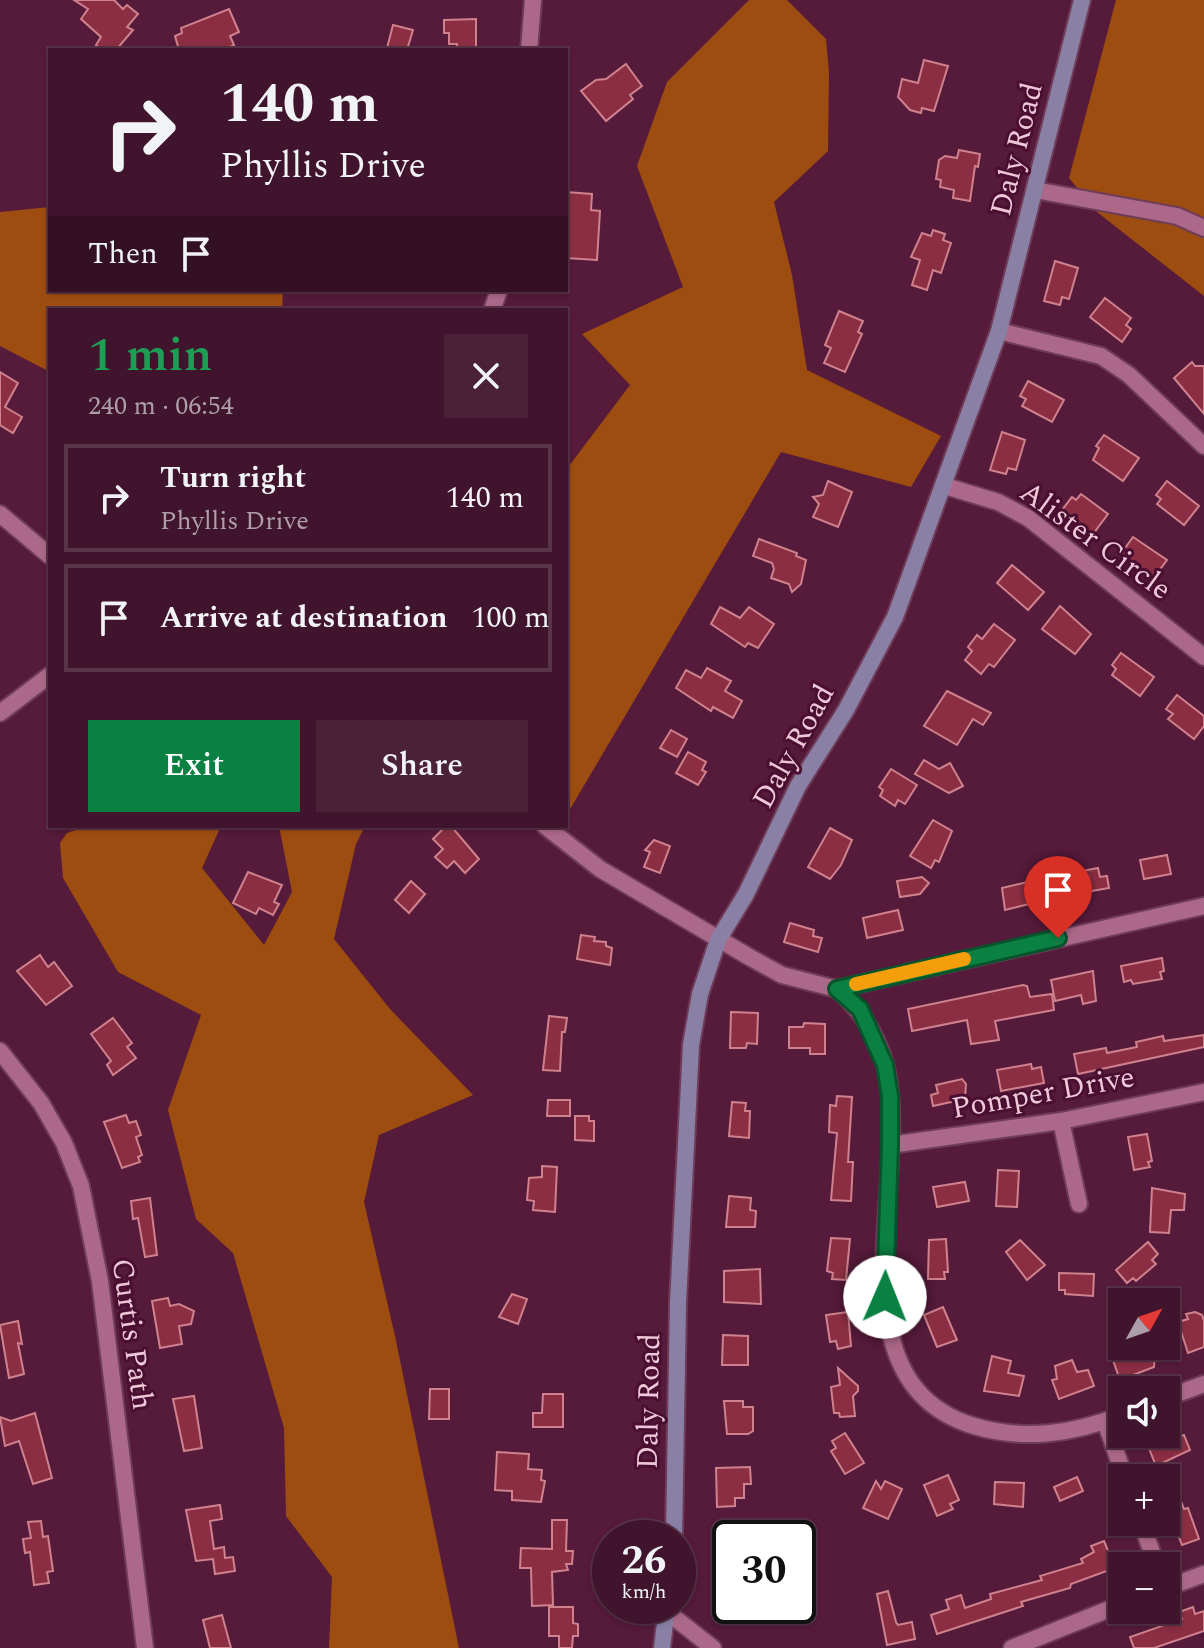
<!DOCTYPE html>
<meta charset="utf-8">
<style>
:root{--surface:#40142c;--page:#4b2138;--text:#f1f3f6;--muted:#ae9ea9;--line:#593348;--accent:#0b8043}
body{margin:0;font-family:Spectral,serif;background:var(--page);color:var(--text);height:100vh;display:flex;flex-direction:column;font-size:30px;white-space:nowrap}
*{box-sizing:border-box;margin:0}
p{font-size:26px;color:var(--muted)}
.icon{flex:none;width:44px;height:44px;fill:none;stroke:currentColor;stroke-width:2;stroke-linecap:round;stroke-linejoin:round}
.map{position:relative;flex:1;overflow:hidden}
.side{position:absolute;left:48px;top:308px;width:520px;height:520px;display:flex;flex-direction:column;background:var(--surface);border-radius:0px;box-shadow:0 2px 6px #0004,0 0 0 2px var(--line)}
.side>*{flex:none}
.guide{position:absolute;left:48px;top:48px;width:520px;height:244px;border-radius:0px;box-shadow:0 2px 6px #0004,0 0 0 2px var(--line);background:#40142c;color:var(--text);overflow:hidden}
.needle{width:52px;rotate:50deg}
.controls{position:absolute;left:1108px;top:1288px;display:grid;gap:16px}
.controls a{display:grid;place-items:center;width:72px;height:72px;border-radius:0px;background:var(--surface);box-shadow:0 2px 6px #0004,0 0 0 2px var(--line);font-size:40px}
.speed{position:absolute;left:592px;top:1520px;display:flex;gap:16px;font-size:40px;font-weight:700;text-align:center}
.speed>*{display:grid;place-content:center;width:104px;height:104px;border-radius:50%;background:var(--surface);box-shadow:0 2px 6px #0004,0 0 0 2px var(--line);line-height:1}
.speed small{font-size:20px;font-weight:400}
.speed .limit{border:4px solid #111;border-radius:12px;background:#fff;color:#111}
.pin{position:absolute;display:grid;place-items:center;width:68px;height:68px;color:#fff;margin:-82px -34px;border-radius:50% 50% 50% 0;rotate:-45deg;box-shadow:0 0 8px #0007}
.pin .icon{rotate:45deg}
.me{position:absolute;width:88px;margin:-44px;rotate:1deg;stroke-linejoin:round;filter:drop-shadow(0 0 6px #0008)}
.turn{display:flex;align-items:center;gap:28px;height:168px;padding:0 40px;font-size:36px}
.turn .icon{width:104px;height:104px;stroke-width:2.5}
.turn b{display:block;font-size:56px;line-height:68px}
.then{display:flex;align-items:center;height:76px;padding:0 40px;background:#0003;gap:16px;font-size:30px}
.round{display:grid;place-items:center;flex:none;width:84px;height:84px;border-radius:0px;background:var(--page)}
.head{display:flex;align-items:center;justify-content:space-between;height:136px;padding:0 40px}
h1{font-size:48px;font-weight:600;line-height:60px;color:#1e9e55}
.button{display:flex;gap:16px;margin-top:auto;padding:16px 40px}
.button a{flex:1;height:92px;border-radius:0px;background:var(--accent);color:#fff;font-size:32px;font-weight:600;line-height:92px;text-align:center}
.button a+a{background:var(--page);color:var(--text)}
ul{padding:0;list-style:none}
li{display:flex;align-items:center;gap:24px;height:108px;margin:0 16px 12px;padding:0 24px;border:4px solid var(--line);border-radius:0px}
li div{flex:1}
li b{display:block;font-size:30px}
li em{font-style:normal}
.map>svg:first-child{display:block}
.forest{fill:#9e4d10}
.building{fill:#8b2e43;stroke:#cf828d;stroke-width:2}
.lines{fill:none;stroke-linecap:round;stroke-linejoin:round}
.street-casing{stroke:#6f3c58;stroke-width:20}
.secondary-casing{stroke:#6f3c58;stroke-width:20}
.street{stroke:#ac6888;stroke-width:16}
.secondary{stroke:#8a80a6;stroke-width:16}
.route-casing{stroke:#07532c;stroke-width:20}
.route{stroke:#0b8043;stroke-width:14}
.slow{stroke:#f59e0b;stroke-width:14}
.labels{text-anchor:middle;stroke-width:6;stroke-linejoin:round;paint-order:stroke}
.street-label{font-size:30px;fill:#eec8d8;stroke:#4a0f30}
</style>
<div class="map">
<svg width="1204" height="1648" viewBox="0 0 1204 1648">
<rect width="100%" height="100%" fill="#561a3a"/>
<g class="forest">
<polygon points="749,0 787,0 826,39 829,73 828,151 774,202 792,275 807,370 941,436 911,487 781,452 566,816 566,470 630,385 582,334 683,287 637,166 667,82"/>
<polygon points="1116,0 1204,0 1204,296 1097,212 1069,178"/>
<polygon points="50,207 50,290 283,290 282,310 50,310 50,372 0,346 0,212"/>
<polygon points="87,826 221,826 202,868 264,945 292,892 279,826 365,826 356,844 334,939 390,1009 473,1095 379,1135 364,1202 395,1336 459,1648 329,1648 332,1577 286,1516 284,1428 233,1253 196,1219 168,1110 201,1015 118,972 63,878 60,843 67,833"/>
</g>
<g class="building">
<polygon points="74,0 114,0 123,9 127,5 138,14 127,27 133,30 116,50 102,50 96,45 101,37 81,19 88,9"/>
<polygon points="229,9 239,32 230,36 234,45 224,50 179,50 175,36 182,33 181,28"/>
<polygon points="476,19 476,50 457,50 457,44 449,44 449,33 444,33 444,20"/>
<polygon points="393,25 413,30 407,50 387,48"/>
<polygon points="924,60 948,66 934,111 922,108 921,113 910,110 898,97 902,79 918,83"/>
<polygon points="626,64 642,86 630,95 633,99 606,121 581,91 596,80 606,79"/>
<polygon points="959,150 980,154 978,167 975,166 970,201 953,198 954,190 940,187 941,180 936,179 939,160 945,156 957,158"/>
<polygon points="566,192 592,194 591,210 600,211 597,260 566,258"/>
<polygon points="933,230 945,234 943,240 951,243 941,273 933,270 927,290 912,285 920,260 911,257 922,233 931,236"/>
<polygon points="1055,261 1078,268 1069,299 1062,297 1060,305 1044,301"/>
<polygon points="1105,298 1131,318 1126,325 1131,329 1122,342 1090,317"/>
<polygon points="839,311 863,321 858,332 862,334 845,372 824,363 831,348 825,345"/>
<polygon points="1192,362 1195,366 1204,366 1204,414 1174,378"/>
<polygon points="0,372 18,383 5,407 22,417 13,433 0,425"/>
<polygon points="1028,381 1064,400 1052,422 1022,406 1026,399 1020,396"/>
<polygon points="1002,432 1025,440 1016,470 1008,468 1006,474 990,470"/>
<polygon points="1104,435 1139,458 1123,481 1093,460 1099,448 1096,446"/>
<polygon points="828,481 852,492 838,527 813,517 819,504 813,497 823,495"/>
<polygon points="1167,481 1199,506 1184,525 1157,504 1161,499 1156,495"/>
<polygon points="1081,494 1108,514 1093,534 1062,510 1072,497 1076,500"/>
<polygon points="1133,537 1167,560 1152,580 1120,555"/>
<polygon points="759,539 797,553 796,556 806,560 801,584 792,592 789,584 771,578 774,569 772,563 753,556"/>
<polygon points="1012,565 1044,592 1028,610 997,583"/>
<polygon points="1060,606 1091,634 1075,654 1042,629"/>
<polygon points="720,607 740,618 749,607 774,624 758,648 748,643 745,647 711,624"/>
<polygon points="994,624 1015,640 994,667 989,664 981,674 965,660 972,651 968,647 977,635 982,639"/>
<polygon points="1121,653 1154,677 1140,696 1112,675 1116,669 1112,665"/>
<polygon points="707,668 731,681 725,691 742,701 733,718 713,707 711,711 676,688 686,670 701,678"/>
<polygon points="947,691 991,713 983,725 973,719 957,745 924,726"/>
<polygon points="1177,695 1204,716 1204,726 1194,739 1168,719 1173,714 1166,709"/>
<polygon points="671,730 687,739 677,757 660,748"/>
<polygon points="688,752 706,762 702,770 706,772 698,785 676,773"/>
<polygon points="924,760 939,769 950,763 963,786 949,793 915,774"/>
<polygon points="891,769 917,785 905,804 898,800 895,806 880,796 883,790 879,787"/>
<polygon points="933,820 952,831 939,862 935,860 931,868 910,856"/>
<polygon points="446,826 451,826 479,859 465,873 454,861 447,868 435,857 443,849 433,839"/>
<polygon points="830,828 852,840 841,865 830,879 808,867"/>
<polygon points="654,840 670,846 660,873 644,867 650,852 645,850"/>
<polygon points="1167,855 1171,874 1144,879 1140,860"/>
<polygon points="1098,868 1100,877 1107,876 1109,888 1075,894 1072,873"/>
<polygon points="248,872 282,885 274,902 279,904 273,915 259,908 256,914 233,903"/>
<polygon points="922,877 929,883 920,894 900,897 897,881"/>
<polygon points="411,881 425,894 409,913 395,900"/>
<polygon points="1028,882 1030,890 1038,888 1041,901 1005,910 1002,888"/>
<polygon points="898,910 903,930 867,938 863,918"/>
<polygon points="790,923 814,930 813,936 822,938 818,952 784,942"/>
<polygon points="581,935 595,937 594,941 606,942 606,946 612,948 610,965 577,959"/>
<polygon points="40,955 48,967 54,962 72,986 46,1005 17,971"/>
<polygon points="1162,958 1164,971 1160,972 1162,979 1133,984 1131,980 1124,982 1121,966"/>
<polygon points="1093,971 1096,1001 1083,1004 1081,995 1055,1001 1051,980"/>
<polygon points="1023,985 1027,986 1030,997 1052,994 1054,1010 995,1021 999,1040 971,1044 967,1020 912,1031 908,1009"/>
<polygon points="731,1012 758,1013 757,1044 747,1043 746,1048 730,1048"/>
<polygon points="549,1016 567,1018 565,1032 562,1032 560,1071 543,1070"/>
<polygon points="113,1018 132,1043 127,1047 136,1058 113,1075 107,1065 111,1061 91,1034"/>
<polygon points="804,1023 825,1024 825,1054 810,1054 810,1048 789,1048 789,1027 803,1027"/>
<polygon points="1204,1035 1204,1047 1078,1074 1074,1054 1106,1048 1107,1053 1137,1047 1136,1042 1163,1036 1164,1041"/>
<polygon points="1031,1064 1032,1069 1041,1067 1044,1083 1001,1091 997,1070"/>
<polygon points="962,1079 966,1084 965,1099 933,1106 931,1095 938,1093 936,1085"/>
<polygon points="837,1096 852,1097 848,1162 853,1162 851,1201 831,1200 837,1133 829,1132 830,1105 836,1106"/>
<polygon points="548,1100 570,1100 570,1116 547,1116"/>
<polygon points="732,1102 746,1103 745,1111 750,1111 749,1138 729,1136"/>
<polygon points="126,1115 129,1123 136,1121 141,1135 136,1137 142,1155 138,1157 140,1162 122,1168 104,1122"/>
<polygon points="575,1116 589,1116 589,1121 594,1121 594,1141 575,1140"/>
<polygon points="1147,1134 1152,1161 1148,1162 1150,1167 1134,1170 1128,1137"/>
<polygon points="542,1166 557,1167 555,1212 533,1210 534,1201 527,1200 529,1178 542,1177"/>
<polygon points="998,1170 1019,1171 1017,1207 996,1206"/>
<polygon points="965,1182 969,1201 937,1207 933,1187"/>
<polygon points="1152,1188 1185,1194 1184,1210 1171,1210 1169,1233 1150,1232"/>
<polygon points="729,1196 751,1198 750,1210 756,1211 755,1227 726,1227"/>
<polygon points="150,1198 157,1255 145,1257 138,1218 133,1219 131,1201"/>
<polygon points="831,1238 850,1239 846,1280 832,1279 833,1273 827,1271"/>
<polygon points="946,1239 948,1272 944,1272 945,1279 928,1279 929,1240"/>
<polygon points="1020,1240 1045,1265 1027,1280 1006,1252"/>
<polygon points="1148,1242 1158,1254 1152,1260 1156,1264 1136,1281 1133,1278 1127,1283 1116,1270"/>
<polygon points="760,1269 761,1304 724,1302 724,1271"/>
<polygon points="1059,1273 1094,1274 1093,1296 1065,1294 1065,1290 1059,1290"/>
<polygon points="512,1294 527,1299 518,1324 499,1317"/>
<polygon points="168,1298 170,1306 179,1304 194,1311 191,1324 179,1326 182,1344 160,1348 152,1301"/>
<polygon points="943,1307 957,1340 937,1347 924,1315"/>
<polygon points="848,1312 851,1346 838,1349 836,1341 830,1342 826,1315"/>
<polygon points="1195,1312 1202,1315 1204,1321 1204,1347 1188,1353 1178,1322 1188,1319 1186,1314"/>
<polygon points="18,1321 22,1344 18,1343 24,1374 9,1378 0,1325"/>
<polygon points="723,1335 748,1336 748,1365 722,1365"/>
<polygon points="1122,1342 1122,1346 1128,1346 1130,1353 1148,1346 1151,1354 1155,1353 1154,1367 1120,1380 1108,1346"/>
<polygon points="992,1356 1011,1361 1008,1373 1024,1376 1019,1396 984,1391"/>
<polygon points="1072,1360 1077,1372 1088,1370 1094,1386 1059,1399 1052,1380 1057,1379 1055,1366"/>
<polygon points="838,1368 858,1386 858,1391 853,1396 855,1416 840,1417 839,1413 834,1413 831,1387 840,1385"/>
<polygon points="430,1389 449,1389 449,1419 429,1419"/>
<polygon points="543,1394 563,1394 563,1427 533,1427 533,1413 542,1413"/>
<polygon points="194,1396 202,1448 184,1451 173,1399"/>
<polygon points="724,1401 743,1401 743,1407 753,1407 753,1431 748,1434 727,1434"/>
<polygon points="35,1413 52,1478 33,1484 19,1441 5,1446 0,1417 11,1421"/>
<polygon points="845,1433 864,1463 845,1474 831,1451 836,1448 832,1441"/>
<polygon points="1184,1435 1190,1450 1156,1466 1148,1446"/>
<polygon points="497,1452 529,1454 528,1469 542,1470 541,1480 545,1481 541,1502 512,1500 512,1491 495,1490"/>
<polygon points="750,1467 751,1484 744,1484 744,1498 735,1498 735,1506 717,1507 716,1468"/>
<polygon points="948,1475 959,1500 950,1504 953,1509 937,1516 924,1485"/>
<polygon points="1077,1477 1083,1491 1060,1501 1054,1487"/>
<polygon points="876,1481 881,1489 885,1481 902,1489 888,1519 863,1508"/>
<polygon points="995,1482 1024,1483 1023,1507 994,1504"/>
<polygon points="1181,1501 1184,1509 1188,1508 1199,1539 1182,1545 1167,1507"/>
<polygon points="220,1505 222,1519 210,1521 214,1549 224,1547 225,1558 233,1557 235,1571 215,1574 213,1559 196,1561 186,1510"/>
<polygon points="552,1520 567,1520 566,1551 573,1551 572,1564 566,1564 568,1570 552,1572 553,1605 532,1606 531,1568 520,1568 521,1548 552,1549"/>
<polygon points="41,1521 43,1537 48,1536 53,1571 47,1572 49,1583 34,1585 30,1552 25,1553 23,1539 31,1538 28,1522"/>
<polygon points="1104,1541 1115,1568 1071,1584 1070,1588 1021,1602 1023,1606 937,1634 931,1615 949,1609 946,1600 961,1595 965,1608 991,1599 990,1594 1042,1580 1040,1576 1083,1563 1081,1559 1094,1552 1091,1546"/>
<polygon points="888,1591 896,1622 898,1625 912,1622 915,1639 887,1645 877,1594"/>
<polygon points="549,1607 573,1607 573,1623 578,1624 578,1636 573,1636 572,1648 559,1648 559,1636 549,1636"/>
<polygon points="1193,1607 1195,1614 1204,1611 1204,1631 1154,1648 1134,1648 1130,1637 1182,1619 1179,1612"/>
<polygon points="222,1615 231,1648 210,1648 203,1620"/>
</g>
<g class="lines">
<g class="street-casing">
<g id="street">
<polyline points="529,50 533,0"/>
<polyline points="1035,190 1177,216 1204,228"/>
<polyline points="492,310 499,290"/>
<polyline points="999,331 1101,356 1129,375 1204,446"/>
<polyline points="945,486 998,502 1028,518 1204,657"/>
<polyline points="0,514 50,556"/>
<polyline points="0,713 50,675"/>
<polyline points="545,826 600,869 751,958 782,975 837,989 1204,906"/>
<path d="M 837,989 C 861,1010 876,1033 885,1064 C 914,1171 825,1381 974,1426 C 1025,1441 1072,1434 1122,1415"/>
<polyline points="0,1051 41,1103 64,1143 81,1186 100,1281 145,1648"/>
<polyline points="1061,1121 1079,1204"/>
<polyline points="890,1145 1061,1121 1204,1092"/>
<polyline points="1166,1398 1204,1384"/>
<polyline points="1105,1421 1125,1478"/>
<polyline points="1141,1522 1157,1566"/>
<polyline points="1166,1588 1204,1574"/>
<polyline points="666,1611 713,1648"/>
<polyline points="1012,1648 1122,1604"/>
</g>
</g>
<g class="secondary-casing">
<g id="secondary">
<polyline points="674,1538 678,1303 691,1045 700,994 718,940 746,894 798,786 846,710 895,617 999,331 1082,0"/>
<polyline points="662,1648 667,1606"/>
</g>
</g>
<use href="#street" class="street"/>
<use href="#secondary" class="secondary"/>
</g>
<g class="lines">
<g class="route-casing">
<polyline id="route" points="885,1297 890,1145 890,1096 885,1065 860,1009 837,989 1058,938"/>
</g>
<use href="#route" class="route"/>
<polyline class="slow" points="856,984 964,959"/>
</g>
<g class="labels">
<g class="street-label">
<text transform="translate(1016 149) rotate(-76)" y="10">Daly Road</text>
<text transform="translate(1096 540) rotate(36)" y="10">Alister Circle</text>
<text transform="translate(793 746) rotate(-61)" y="10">Daly Road</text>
<text transform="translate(1043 1092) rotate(-10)" y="10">Pomper Drive</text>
<text transform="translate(133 1334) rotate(82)" y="10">Curtis Path</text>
<text transform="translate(648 1401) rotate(-89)" y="10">Daly Road</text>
</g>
</g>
</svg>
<div class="controls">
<a><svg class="needle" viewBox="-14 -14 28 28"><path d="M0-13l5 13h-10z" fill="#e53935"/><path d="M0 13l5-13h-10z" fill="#ae9ea9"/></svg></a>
<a><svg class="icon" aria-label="sound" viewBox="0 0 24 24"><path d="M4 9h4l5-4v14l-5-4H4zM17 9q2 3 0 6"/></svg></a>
<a>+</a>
<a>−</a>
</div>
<div class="speed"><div>26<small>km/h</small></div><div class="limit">30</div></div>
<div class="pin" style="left:1058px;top:938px;background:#d93025"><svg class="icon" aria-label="arrive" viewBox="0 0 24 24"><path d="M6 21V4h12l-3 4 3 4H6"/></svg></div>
<svg class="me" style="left:885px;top:1297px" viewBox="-20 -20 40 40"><circle r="19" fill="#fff"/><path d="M0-13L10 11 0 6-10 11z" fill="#0b8043"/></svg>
<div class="guide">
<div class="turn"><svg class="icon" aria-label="right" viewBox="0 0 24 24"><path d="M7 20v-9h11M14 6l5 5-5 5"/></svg><div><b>140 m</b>Phyllis Drive</div></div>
<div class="then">Then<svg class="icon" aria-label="arrive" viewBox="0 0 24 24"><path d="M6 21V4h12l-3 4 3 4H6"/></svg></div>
</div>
<section class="side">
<div class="head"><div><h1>1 min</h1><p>240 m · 06:54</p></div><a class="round"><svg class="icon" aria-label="close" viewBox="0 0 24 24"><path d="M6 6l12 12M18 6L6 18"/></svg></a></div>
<ul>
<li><svg class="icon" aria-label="right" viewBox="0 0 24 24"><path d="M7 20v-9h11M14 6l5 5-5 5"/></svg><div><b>Turn right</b><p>Phyllis Drive</p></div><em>140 m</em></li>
<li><svg class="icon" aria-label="arrive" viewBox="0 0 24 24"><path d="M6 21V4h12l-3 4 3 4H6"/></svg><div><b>Arrive at destination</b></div><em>100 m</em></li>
</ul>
<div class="button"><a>Exit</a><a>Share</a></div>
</section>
</div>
